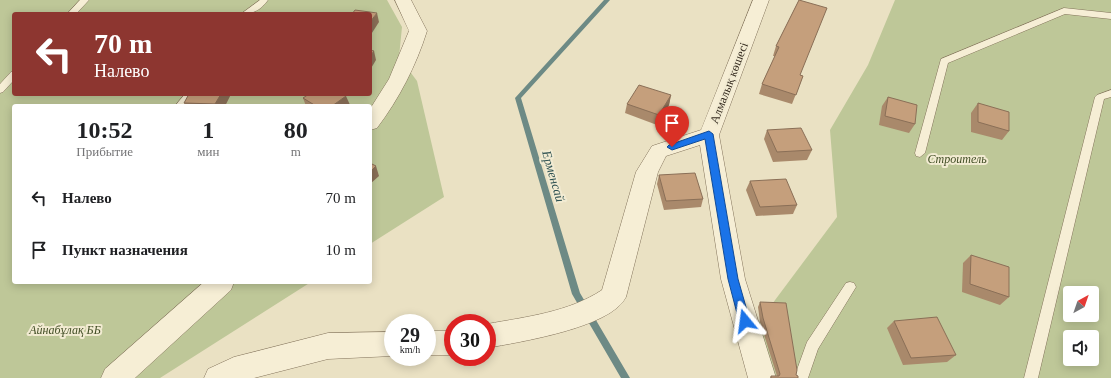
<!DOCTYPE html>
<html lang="ru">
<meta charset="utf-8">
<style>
:root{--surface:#fff;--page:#f6f6f6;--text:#202124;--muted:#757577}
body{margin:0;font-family:"Times New Roman",serif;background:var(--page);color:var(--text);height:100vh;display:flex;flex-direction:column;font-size:15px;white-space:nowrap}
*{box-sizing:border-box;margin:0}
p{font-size:13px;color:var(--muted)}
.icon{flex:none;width:22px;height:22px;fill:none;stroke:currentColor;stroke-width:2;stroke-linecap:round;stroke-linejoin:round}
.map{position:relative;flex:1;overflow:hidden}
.details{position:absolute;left:12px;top:104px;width:360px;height:180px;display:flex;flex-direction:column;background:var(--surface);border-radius:4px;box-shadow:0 2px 10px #0003}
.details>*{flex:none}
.guide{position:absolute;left:12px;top:12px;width:360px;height:84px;border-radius:4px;box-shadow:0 2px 10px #0003;background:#8d3630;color:#fff;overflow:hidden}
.needle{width:26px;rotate:40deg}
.controls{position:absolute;left:1063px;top:286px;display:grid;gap:8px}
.controls a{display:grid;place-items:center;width:36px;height:36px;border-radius:4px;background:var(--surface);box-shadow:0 2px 10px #0003;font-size:20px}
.speed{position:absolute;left:384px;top:314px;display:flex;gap:8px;font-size:20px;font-weight:700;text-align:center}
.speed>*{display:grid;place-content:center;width:52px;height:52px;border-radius:50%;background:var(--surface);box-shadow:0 2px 10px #0003;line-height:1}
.speed small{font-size:10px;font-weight:400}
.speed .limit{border:6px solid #d22;background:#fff;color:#111}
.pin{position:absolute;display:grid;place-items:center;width:34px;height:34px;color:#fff;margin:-41px -17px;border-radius:50% 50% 50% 0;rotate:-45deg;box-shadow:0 0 4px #0007}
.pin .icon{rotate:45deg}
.me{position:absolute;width:44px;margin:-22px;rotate:344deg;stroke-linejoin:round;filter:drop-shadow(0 0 3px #0008)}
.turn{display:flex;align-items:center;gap:14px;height:84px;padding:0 16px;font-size:18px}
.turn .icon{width:52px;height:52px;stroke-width:2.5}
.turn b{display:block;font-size:28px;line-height:34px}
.eta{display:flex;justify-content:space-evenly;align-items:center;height:68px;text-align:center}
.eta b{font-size:24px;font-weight:800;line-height:28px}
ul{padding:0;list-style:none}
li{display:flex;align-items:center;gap:12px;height:52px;padding:0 16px}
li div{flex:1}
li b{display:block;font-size:15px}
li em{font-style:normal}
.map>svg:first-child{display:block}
.green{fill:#bec798;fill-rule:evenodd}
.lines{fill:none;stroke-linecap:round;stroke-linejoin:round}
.stream{fill:#6d8a85;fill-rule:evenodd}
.lane-casing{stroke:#83735b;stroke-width:1}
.street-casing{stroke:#83735b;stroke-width:1}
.lane{fill:#f6eed5;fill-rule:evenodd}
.street{fill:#f6eed5;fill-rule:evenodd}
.wall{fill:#a9896b}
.shaded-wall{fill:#8a6f57}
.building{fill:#c59f7c;stroke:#8a6f57}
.route{fill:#1a73e8;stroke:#114b97}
.labels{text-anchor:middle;stroke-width:4;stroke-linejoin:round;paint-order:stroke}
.street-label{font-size:12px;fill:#342a1e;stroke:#f2ebd2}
.park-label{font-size:12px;font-style:italic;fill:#424e26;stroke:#f2ebd2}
.water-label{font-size:13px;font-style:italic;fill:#2f5252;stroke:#f2ebd2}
</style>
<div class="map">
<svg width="1111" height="378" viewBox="0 0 1111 378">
<rect width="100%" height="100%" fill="#eae1c3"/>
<g class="green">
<path d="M 0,0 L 387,0 L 402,27 L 399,57 L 417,81 L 444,197 L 370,244 L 370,106 L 14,106 L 14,282 L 311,282 L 160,378 L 0,378 ZM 14,14 L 370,14 L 370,94 L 14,94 Z"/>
<path d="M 895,0 L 1111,0 L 1111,378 L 762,378 L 749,335 L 837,217 L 830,130 L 868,65 ZM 1070,293 L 1092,293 L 1092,315 L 1070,315 ZM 1070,337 L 1092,337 L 1092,359 L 1070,359 Z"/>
</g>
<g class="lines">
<polygon class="stream" points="604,0 610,0 521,98 580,293 630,378 621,378 572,294 515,98"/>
<g class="lane-casing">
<g id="lane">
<polygon points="80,0 89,0 76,14 67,14"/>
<path d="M 260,0 L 268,0 C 261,10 253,14 241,14 Z"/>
<polygon points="1064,8 1111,13 1111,19 1065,14 948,63 925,153 920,157 916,156 915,153 941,59"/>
<polygon points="14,71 14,80 3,92 0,93 0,84 11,72"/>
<polygon points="1111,90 1111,97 1104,99 1038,378 1024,378 1095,97 1097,95"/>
<polygon points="185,94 195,94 185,106 175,106"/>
<polygon points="850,282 854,283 856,287 818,349 808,378 794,378 807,342 846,283"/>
</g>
</g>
<g class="street-casing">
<g id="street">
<path d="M 395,0 L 411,0 L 427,31 C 416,66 399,99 377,128 L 370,130 L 370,109 L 389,79 L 409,31 Z"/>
<path d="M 753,0 L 769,0 L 719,135 L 745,279 L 776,378 L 748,378 L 721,279 L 700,145 L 666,156 L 658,172 L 626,297 C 611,328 519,342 487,348 L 487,324 C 526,317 569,312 602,290 L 636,172 L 652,146 L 701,130 Z"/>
<polygon points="204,282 234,282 231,290 135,378 101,378 105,369"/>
<rect x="427" y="331" width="26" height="24"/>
<polygon points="393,332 393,356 328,359 254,378 204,378 208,369 234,357 328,333"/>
</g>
</g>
<use href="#lane" class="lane"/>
<use href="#street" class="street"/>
</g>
<g class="wall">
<polygon points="799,0 800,75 803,76 792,104 759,94 762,84 775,56 773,56 776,46"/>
<polygon points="231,94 225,106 186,106 184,103"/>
<polygon points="671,95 669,105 657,125 625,113 627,104"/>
<polygon points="888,97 915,124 909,133 879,125 882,106"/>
<polygon points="303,98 350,105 348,106 306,106"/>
<polygon points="978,103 1009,131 1002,140 971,132 971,113"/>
<polygon points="767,130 812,150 807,160 773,162 764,139"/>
<polygon points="659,175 703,199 701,207 664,210 657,184"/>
<polygon points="750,181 797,205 793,214 756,216 746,190"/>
<polygon points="971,255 1009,297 1000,305 962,292 963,263"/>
<polygon points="760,302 796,375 798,378 770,378 771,376 777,376 760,322 758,307"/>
<polygon points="894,321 956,355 947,362 903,365 887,328"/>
</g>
<g class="shaded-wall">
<polygon points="377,13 379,22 370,36 370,22"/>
<polygon points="374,51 376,60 370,70 370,56"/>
<polygon points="221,94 231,94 225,106 217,106 215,104"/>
<polygon points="671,95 669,105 657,125 659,115"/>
<polygon points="346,96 350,105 348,106 332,106"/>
<polygon points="376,166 379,176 370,184 370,172"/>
</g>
<g class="building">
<polygon points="799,0 827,8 800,75 803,76 796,95 762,84 779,47 776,46"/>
<polygon points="355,10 377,13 370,22 370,14 352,14"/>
<polygon points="370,50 374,51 370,56"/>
<polygon points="639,85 671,95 659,115 627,104"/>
<polygon points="189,94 221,94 215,104 184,103"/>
<polygon points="309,94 344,94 346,96 332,106 316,106 303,98"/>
<polygon points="888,97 917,105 915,124 885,116"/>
<polygon points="978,103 1009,112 1009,131 978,122"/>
<polygon points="801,128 812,150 777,152 767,130"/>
<polygon points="370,163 376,166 370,172"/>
<polygon points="695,173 703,199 666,201 659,175"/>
<polygon points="786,179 797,205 760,207 750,181"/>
<polygon points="971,255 1009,267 1009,297 970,284"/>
<polygon points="760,302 786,303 797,370 796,375 798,376 798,378 771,378 771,376 779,376 780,374 763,318"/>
<polygon points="937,317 956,355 911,358 894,321"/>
</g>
<polygon class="route" points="709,131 713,134 738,279 750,321 748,324 745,326 741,324 739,321 728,279 705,139 672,150 667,147 669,145"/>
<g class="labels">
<g class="street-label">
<text transform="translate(729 83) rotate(-69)" y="4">Алмалық көшесі</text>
</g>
<g class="park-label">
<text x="957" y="163">Строитель</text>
<text x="65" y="334">Айнабұлақ ББ</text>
</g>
<g class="water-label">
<text transform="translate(554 176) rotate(74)" y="5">Ерменсай</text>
</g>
</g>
</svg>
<div class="controls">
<a><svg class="needle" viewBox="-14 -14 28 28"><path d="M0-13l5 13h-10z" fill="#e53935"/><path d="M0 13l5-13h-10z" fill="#757577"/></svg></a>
<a><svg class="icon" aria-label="sound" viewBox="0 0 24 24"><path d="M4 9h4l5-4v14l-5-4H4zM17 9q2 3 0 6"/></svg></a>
</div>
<div class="speed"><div>29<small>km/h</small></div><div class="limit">30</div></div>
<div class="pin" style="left:672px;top:147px;background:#d93025"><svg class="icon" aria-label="arrive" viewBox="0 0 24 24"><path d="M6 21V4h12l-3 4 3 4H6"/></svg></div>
<svg class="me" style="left:745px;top:321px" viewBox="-20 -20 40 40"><path d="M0-17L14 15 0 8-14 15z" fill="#1a73e8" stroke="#fff" stroke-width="4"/></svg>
<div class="guide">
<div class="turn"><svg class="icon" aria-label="left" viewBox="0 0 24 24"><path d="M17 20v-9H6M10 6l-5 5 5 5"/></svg><div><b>70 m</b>Налево</div></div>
</div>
<section class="details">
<div class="eta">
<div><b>10:52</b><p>Прибытие</p></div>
<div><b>1</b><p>мин</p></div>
<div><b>80</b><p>m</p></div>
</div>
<ul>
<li><svg class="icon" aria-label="left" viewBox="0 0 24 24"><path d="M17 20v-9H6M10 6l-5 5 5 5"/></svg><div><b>Налево</b></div><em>70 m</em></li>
<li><svg class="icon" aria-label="arrive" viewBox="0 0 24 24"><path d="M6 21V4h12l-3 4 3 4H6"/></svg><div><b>Пункт назначения</b></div><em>10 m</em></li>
</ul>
</section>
</div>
